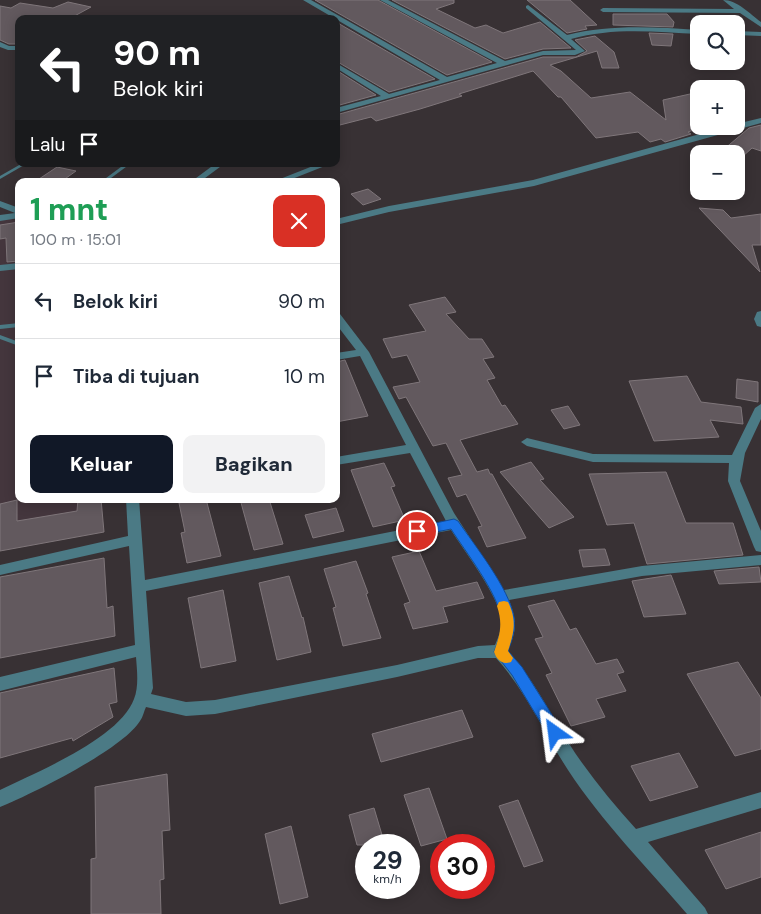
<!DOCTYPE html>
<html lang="id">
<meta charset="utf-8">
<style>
:root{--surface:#fff;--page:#f2f2f3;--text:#1f2937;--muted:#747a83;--line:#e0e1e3;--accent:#111827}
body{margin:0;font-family:"DM Sans",sans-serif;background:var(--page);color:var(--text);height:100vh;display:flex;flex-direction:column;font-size:19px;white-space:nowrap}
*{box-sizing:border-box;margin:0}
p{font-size:16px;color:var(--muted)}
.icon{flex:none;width:28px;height:28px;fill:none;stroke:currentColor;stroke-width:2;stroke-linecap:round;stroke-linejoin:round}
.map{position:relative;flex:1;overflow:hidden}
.drawer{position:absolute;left:15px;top:178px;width:325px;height:325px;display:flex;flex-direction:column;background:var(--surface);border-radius:10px;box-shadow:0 2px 12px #0003}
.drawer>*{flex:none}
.top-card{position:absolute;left:15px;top:15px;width:325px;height:152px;border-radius:10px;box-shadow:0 2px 12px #0003;background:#202124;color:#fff;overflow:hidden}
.tools{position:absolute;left:690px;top:15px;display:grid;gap:10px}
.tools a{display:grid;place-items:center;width:55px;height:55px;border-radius:10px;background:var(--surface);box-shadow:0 2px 12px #0003;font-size:25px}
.speed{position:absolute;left:355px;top:834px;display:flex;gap:10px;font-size:25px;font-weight:700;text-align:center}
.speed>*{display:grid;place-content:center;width:65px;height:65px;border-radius:50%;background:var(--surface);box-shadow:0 2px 12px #0003;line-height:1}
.speed small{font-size:12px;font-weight:400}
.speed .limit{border:8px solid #d22;background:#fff;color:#111}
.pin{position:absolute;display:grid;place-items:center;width:42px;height:42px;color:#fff;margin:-21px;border:2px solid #fff;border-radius:50%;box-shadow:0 1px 5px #0007}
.me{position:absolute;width:55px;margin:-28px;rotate:329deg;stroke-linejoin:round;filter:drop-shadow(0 0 4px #0008)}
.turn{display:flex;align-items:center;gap:18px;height:105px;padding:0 15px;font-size:22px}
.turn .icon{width:65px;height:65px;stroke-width:2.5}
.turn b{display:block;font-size:35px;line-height:42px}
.then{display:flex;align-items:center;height:48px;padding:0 15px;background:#0003;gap:10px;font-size:19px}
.round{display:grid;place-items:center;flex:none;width:52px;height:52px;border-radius:10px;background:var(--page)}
.overview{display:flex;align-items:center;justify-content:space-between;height:85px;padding:0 15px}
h1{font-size:30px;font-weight:800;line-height:38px;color:#1e9e55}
.primary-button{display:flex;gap:10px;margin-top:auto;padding:10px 15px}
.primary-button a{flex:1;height:58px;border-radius:10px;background:var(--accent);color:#fff;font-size:20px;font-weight:800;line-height:58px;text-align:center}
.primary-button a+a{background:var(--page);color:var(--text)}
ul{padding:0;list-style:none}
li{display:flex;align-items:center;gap:15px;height:75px;padding:0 15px;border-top:1px solid var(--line)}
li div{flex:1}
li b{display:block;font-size:19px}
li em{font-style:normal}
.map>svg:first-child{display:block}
.built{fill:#44363d}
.building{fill:#62595e;stroke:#7f767a}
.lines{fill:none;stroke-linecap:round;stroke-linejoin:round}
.service{fill:#4b7a85;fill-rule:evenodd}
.minor{fill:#4b7a85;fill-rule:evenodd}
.route{fill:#1a73e8;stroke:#114b97}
.slow{fill:#f59e0b}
</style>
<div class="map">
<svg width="761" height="914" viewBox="0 0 761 914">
<rect width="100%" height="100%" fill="#383134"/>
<polygon class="built" points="0,215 19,222 19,499 98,499 99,521 0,542"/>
<g class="building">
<polygon points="315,0 378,0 492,62 447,75"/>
<polygon points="392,0 454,0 454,3 436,9 475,28 486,25 503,33 540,22 571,48 543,49 505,59"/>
<polygon points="527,0 570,0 597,25 585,26 587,29 567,33"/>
<polygon points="68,2 91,7 69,19 19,19 19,44 9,44 0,40 0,6 11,8 20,3 53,8"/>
<polygon points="613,14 667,14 674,22 673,27 613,25"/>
<polygon points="336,22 435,79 389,92 336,61"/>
<polygon points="649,33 673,34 671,46 652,45"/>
<polygon points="595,36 614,52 619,68 602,68 597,51 550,65 561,71 591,98 630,92 666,120 663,100 699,92 699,128 688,132 691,134 665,142 661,139 650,142 638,132 596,138 561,97 558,97 533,71 459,94 462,96 420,109 376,121 371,117 336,126 336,115 543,57 576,57 587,51 575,40"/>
<polygon points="336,70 376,95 336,106"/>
<polygon points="761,125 761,151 752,148 742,157 723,150 749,128"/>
<polygon points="57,167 76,171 62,181 36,181"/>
<polygon points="368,189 381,199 363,205 351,194"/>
<polygon points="699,208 723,210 731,218 761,214 761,245 752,245 760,272"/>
<polygon points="19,222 19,261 7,262 6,238 0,239 0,225"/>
<polygon points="445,297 456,312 446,314 469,339 482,339 494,357 483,359 495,378 487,380 502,406 505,405 518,424 460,440 477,472 488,469 490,474 492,474 526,538 487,547 478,527 482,526 466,494 457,497 448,478 462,475 446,443 433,446 406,397 399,399 393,387 420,382 407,355 392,358 383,339 426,331 409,305"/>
<polygon points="345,360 368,416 336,422 336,362"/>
<polygon points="687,376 701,402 741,407 743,424 710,420 719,437 654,441 629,381"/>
<polygon points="737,379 758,382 758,402 736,398"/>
<polygon points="568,406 580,425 564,429 551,410"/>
<polygon points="531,462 544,479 540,480 574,517 549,528 500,472"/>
<polygon points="384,463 395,486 391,487 405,520 373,527 351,470"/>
<polygon points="666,472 686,523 733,523 743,555 647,564 634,523 607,525 589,474"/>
<polygon points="78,499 101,499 104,532 0,551 0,504 17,500 17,521 77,511"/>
<polygon points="198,499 206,499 221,556 187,563 181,533 185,532 179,503"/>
<polygon points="240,499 269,499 283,544 254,550"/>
<polygon points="336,508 344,531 313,538 305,515"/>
<polygon points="605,549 610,565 583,567 579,550"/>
<polygon points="419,551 436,591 477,582 484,598 443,607 448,622 413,629 404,604 410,602 392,557"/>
<polygon points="104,558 107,608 113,606 115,636 0,658 0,577"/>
<polygon points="356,561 368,593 366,594 381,638 343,646 333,608 336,607 324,569"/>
<polygon points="759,567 761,582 719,584 714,571"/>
<polygon points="671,575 686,614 644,617 632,581"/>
<polygon points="289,576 302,618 303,617 311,652 277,660 259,583"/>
<polygon points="223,590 236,661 201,668 188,598"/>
<polygon points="554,600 570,630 576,628 596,664 617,659 624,672 617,674 626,691 596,699 605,717 571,726 546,675 552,673 535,639 543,637 528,606"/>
<polygon points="738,662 761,698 761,749 735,756 687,674"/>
<polygon points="114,668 117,702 109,704 113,717 73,741 72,738 0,758 0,693"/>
<polygon points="462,710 473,737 381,762 372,734"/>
<polygon points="679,753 698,787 650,801 631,766"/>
<polygon points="167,774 170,830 162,831 164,879 160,880 161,914 91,914 91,859 96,858 95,787"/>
<polygon points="429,788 447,839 421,846 404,795"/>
<polygon points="518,800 543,861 524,867 499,806"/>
<polygon points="374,808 385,845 357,845 349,815"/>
<polygon points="291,826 308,897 280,904 265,834"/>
<polygon points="761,832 761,877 726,889 705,850"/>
</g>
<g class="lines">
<g class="service">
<polygon points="21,164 26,164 0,179 0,176"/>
<polygon points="125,164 130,164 107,181 102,181"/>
<polygon points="19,323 19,327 0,329 0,325"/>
<polygon points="0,335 19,342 19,346 0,339"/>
</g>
<g class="minor">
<path d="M 303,0 L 311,0 L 447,77 L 497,63 L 380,0 L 388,0 L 505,61 L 543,51 L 576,50 L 526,8 L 526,6 L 528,5 L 567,35 C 610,24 654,27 699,30 L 699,34 C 656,32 613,27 571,39 L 585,51 L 575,55 L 543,55 L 336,113 L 336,108 L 381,96 L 336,68 L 336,63 L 389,94 L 440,80 Z"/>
<path d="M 723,0 C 737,0 750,14 761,22 L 761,27 L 740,13 L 603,12 L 600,10 L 603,8 L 734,9 Z"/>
<polygon points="736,31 761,32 761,36 736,35"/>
<polygon points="0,42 9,46 19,46 19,50 8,50 0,47"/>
<polygon points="761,118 761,123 534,186 389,212 336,225 336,219 389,206 533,180 729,126 736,126 736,124"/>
<polygon points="215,164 224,164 201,181 192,181"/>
<polygon points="318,164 330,164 287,181 275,181"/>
<polygon points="0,201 19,208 19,218 0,221 0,215 15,213 0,207"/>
<polygon points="19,263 19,269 0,271 0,265"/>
<polygon points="761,311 761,327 757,326 754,319 757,312"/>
<path d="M 336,313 L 340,314 L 369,352 L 454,513 L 504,590 L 642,566 L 761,555 L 761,565 L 642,576 L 509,600 C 517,622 517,629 508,651 C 537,683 555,724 580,760 C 597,784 616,807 636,829 L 761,792 L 761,808 L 648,842 L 705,908 L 708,914 L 687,914 C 647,867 602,822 568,770 C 544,733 526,691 496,658 L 478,658 L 397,677 L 215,714 L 186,716 L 146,707 C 144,711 143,717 140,721 C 123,749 32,794 0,807 L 0,790 C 37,772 120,738 134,699 C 139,686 137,671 136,657 L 0,691 L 0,677 L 135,645 L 129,546 L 0,575 L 0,565 L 128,536 L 126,499 L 139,499 L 145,580 L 446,521 L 410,453 L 336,465 L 336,457 L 406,445 L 360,356 L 336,360 L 336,353 L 356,350 L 336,324 ZM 451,530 C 464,551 499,596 501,619 C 502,629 499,636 495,645 L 478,646 L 397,665 L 215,700 L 186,702 L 151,694 L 153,688 L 146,591 Z"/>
<polygon points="761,404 761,419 745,453 740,481 761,531 761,552 756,551 754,547 728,481 729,463 593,462 527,446 521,442 527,438 593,454 732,455 755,408"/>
</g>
</g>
<path class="route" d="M 454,519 L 458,521 C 475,546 509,588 514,617 C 516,629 512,640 508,651 L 522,667 L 561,729 L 563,733 L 561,738 L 555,740 L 550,738 L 512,675 L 494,652 C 498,641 503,630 501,618 C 498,593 465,551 451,529 L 417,536 L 413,534 L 411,531 L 413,528 L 417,527 Z"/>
<path class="slow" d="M 504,601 L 508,602 C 517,620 514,633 508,651 L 513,658 L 511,662 C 502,665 497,660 494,652 C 500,635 503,624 497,606 L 499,602 Z"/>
</svg>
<div class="tools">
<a><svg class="icon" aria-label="search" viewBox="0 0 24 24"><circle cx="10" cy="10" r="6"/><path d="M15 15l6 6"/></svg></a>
<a>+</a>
<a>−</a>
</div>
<div class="speed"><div>29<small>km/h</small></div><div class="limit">30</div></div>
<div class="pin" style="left:417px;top:531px;background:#d93025"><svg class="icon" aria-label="arrive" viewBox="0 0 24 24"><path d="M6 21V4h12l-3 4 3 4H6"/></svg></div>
<svg class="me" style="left:555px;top:733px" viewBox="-20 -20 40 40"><path d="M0-17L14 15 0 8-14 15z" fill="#1a73e8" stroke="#fff" stroke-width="4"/></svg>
<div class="top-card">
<div class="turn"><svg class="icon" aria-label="left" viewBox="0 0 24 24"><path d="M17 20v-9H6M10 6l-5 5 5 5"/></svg><div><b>90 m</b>Belok kiri</div></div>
<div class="then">Lalu<svg class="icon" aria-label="arrive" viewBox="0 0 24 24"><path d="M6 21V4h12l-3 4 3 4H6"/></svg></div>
</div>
<section class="drawer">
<div class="overview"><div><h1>1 mnt</h1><p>100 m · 15:01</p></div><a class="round" style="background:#d93025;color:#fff"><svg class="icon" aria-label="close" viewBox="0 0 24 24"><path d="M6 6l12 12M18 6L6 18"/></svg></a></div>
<ul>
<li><svg class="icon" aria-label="left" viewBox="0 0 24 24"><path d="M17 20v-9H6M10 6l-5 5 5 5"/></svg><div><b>Belok kiri</b></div><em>90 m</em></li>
<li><svg class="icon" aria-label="arrive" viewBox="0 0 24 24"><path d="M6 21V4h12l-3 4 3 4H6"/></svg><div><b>Tiba di tujuan</b></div><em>10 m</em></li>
</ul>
<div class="primary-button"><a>Keluar</a><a>Bagikan</a></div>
</section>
</div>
